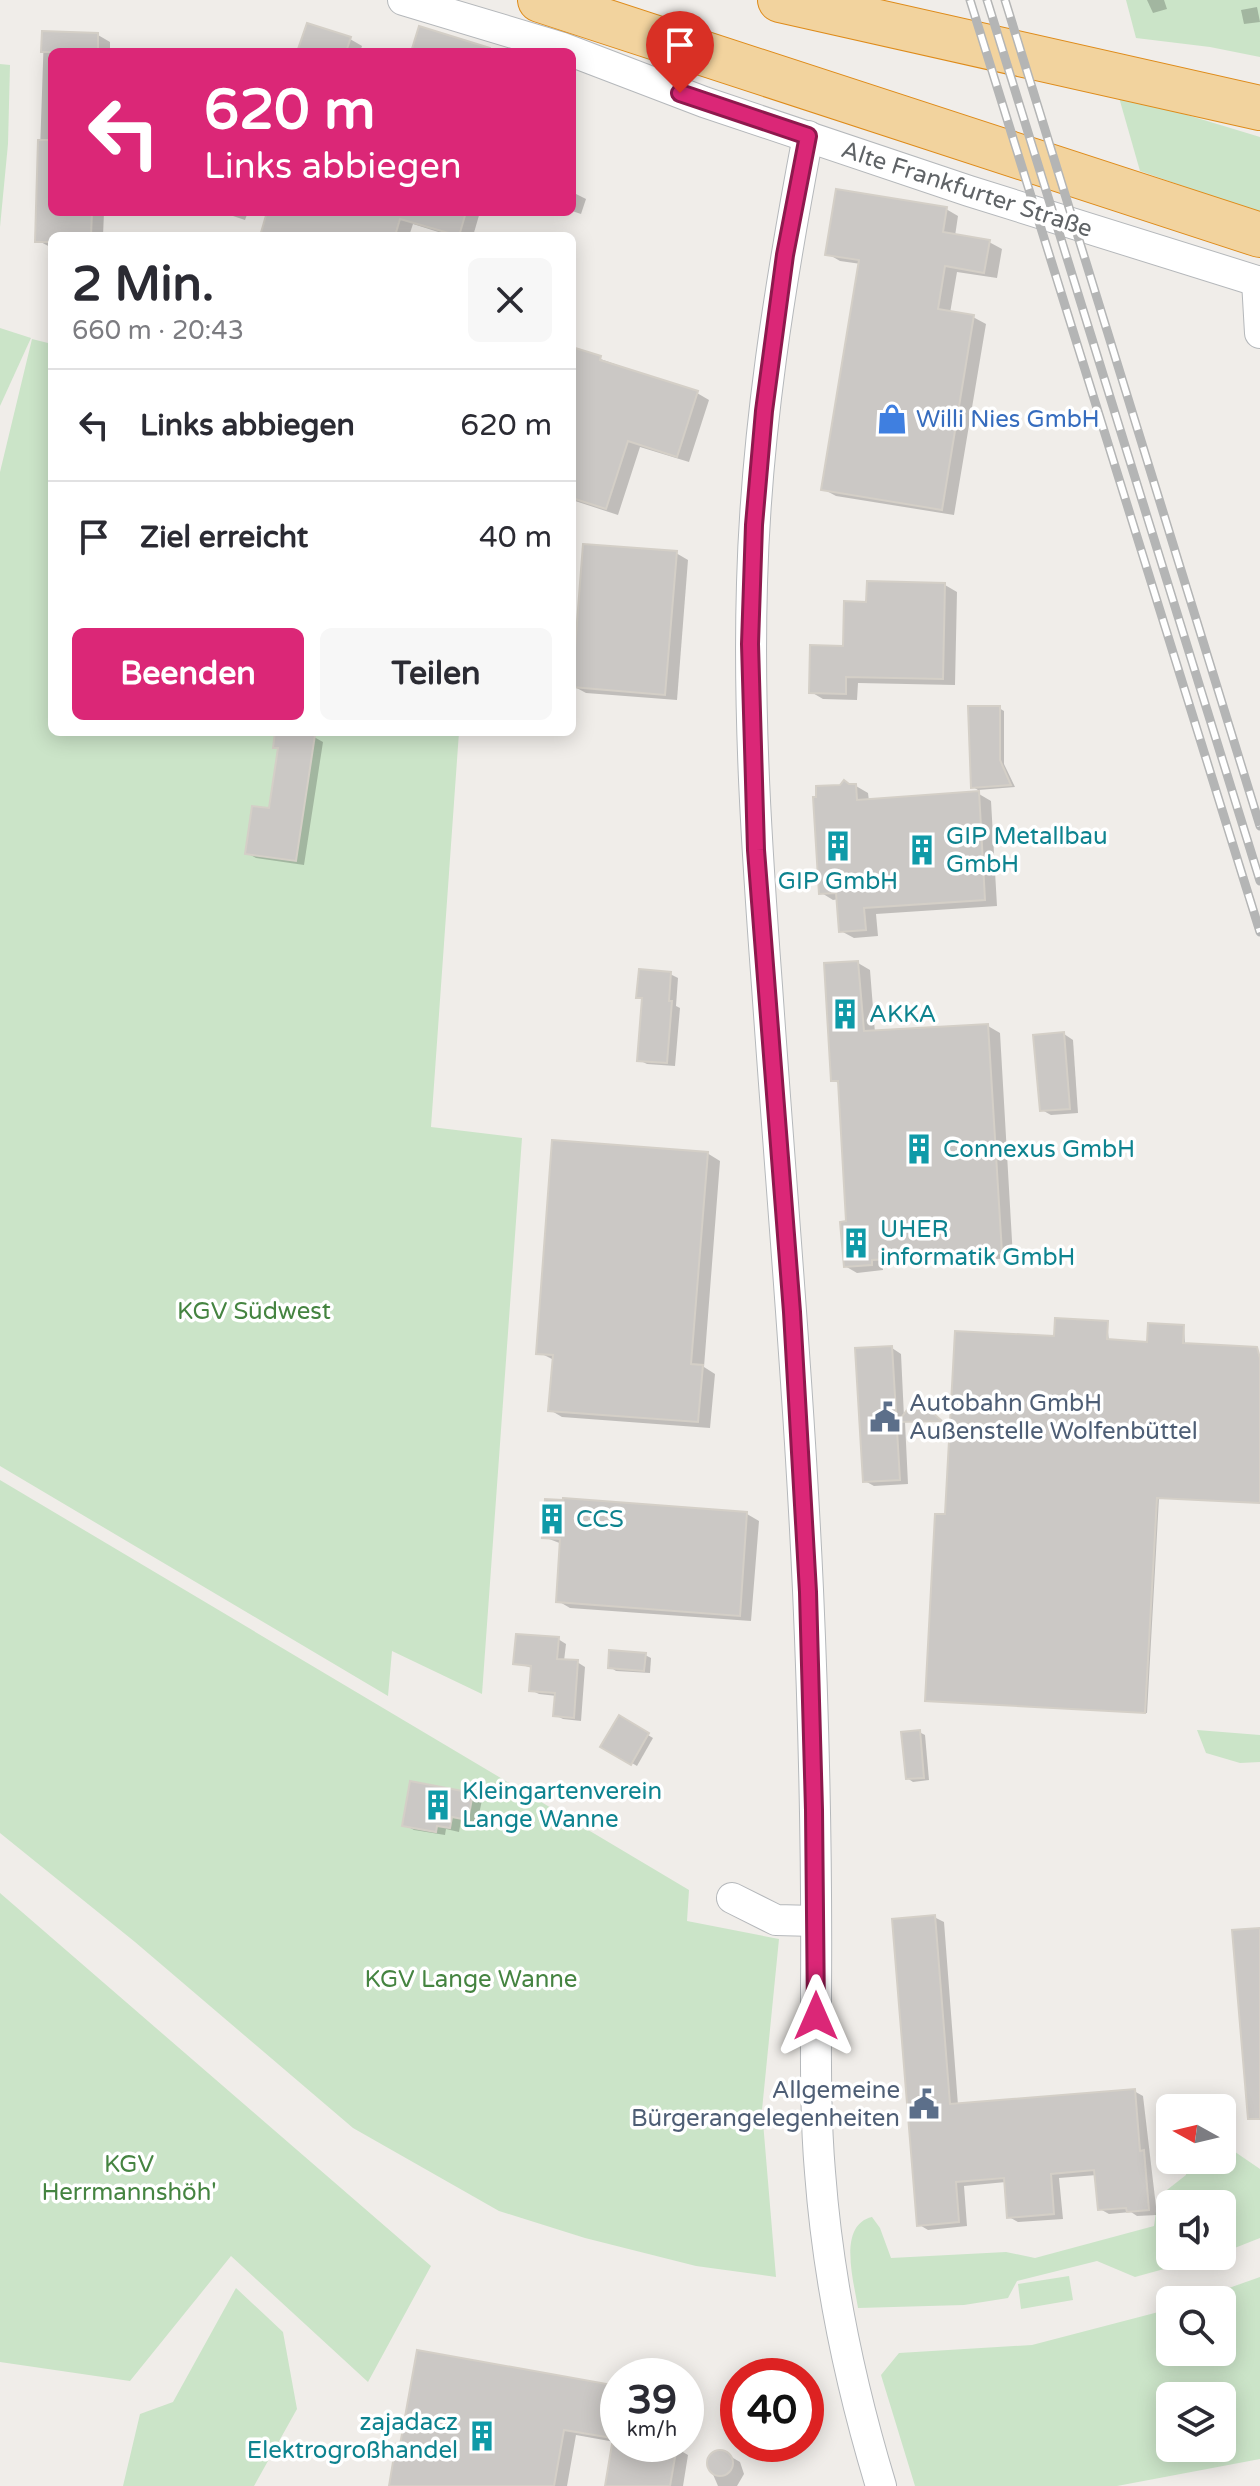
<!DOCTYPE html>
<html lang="de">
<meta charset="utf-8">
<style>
:root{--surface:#fff;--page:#f7f7f7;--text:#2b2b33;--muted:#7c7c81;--line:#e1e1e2;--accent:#db2777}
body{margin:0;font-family:"Varela Round",sans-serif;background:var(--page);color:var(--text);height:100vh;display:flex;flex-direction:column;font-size:30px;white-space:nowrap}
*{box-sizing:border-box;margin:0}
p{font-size:26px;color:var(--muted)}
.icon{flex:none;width:44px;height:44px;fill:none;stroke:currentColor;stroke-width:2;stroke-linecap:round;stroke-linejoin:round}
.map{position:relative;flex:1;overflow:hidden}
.side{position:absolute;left:48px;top:232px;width:528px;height:504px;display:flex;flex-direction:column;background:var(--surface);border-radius:12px;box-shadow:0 4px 20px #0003}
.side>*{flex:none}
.hud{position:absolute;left:48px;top:48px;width:528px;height:168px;border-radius:12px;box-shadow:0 4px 20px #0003;background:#db2777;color:#fff;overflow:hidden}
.needle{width:52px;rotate:278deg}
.tools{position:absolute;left:1156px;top:2094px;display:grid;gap:16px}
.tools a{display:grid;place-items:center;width:80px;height:80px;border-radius:12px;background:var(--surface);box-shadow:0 4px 20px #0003;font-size:40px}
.speed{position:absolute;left:600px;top:2358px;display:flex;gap:16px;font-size:40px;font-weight:700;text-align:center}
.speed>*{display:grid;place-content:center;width:104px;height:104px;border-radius:50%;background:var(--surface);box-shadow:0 4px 20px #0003;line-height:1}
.speed small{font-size:20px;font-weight:400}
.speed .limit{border:12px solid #d22;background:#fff;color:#111}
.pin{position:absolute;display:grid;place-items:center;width:68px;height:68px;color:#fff;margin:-82px -34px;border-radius:50% 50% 50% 0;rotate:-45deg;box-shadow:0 0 8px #0007}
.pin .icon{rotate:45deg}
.me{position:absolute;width:88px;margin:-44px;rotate:0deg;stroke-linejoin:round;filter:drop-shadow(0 0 6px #0008)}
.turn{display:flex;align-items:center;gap:28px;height:168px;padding:0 24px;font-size:36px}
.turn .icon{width:104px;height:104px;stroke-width:2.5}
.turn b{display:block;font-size:56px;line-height:68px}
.round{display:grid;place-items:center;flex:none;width:84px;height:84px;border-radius:12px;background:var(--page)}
.overview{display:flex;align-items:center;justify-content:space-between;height:136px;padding:0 24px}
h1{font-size:48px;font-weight:800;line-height:60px}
.button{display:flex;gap:16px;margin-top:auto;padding:16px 24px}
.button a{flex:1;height:92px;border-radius:12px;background:var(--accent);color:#fff;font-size:32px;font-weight:800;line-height:92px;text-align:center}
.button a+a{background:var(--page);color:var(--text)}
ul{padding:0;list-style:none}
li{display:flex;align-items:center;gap:24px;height:112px;padding:0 24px;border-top:2px solid var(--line)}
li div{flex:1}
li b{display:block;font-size:30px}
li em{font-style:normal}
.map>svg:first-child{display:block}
.green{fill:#cbe4c8;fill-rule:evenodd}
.shadow{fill:#0003}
.building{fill:#cbc8c5;stroke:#d4cfc7;stroke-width:2}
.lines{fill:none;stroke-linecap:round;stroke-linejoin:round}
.minor-casing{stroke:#b5b8bb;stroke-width:32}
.highway-casing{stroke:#de8b1a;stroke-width:46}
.minor{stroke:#fff;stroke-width:30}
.highway{stroke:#f2d39e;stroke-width:44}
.rail-casing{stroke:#b4b5b5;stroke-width:9}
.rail{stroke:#fff;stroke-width:6;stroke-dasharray:18;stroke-linecap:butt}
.route-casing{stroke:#8e194d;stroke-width:20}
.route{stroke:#db2777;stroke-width:14}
.labels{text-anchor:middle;stroke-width:7;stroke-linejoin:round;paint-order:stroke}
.street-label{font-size:24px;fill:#606467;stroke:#fff}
.shop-label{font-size:24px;fill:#366cbe;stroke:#fff;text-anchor:start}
.culture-label{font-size:24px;fill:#0d838f;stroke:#fff;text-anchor:start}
.park-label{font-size:24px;fill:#458441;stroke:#fff}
.service-label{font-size:24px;fill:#4e5e75;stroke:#fff;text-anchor:start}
</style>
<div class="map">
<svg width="1260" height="2486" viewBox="0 0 1260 2486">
<rect width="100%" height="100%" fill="#f0ede9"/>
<g class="green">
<polygon points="1126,0 1260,0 1260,57 1210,47 1136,38"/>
<polygon points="0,64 10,65 8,144 0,227"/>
<polygon points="1118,94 1260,137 1260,213 1140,171"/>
<polygon points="0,328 31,338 0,406"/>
<polygon points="32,339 52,344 52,732 459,732 431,1127 522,1138 482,1694 392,1651 388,1696 0,1466 0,472"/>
<polygon points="0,1480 689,1890 687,1921 779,1939 762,2110 776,2277 696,2266 585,2238 499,2211 353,2128 135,1942 0,1833"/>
<polygon points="1197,1730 1260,1735 1260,1762 1240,1763 1206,1753"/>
<polygon points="0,1893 431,2266 368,2382 231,2256 130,2381 0,2362"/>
<path d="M 1222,2143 L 1260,2169 L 1260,2238 L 1222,2253 L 1222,2204 L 1170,2204 L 1170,2256 L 1211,2256 L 1135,2277 L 1097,2261 L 1017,2281 L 1008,2298 L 964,2305 L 858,2308 C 854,2282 837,2225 872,2217 L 880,2228 L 891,2258 L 1006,2252 L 1035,2258 L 1154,2226 L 1158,2197 L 1186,2175 L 1188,2160 L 1222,2160 Z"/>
<polygon points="1069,2276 1073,2300 1021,2309 1018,2284"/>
<path d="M 1260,2277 L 1260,2459 L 1117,2486 L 915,2486 L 881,2375 L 899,2353 L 1032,2345 L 1170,2309 L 1170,2352 L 1222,2352 L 1222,2300 L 1195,2300 ZM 1222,2396 L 1222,2448 L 1170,2448 L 1170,2396 Z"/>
<polygon points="236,2288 283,2332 297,2409 254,2486 123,2486 140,2414 173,2402"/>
</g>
<g class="shadow">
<polygon points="1147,0 1164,0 1167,9 1153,13"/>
<polygon points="1257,7 1260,22 1244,24 1241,10"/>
<polygon points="44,33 98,35 110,42 110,52 52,52 52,212 104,212 103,236 52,236 52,248 37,240"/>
<polygon points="350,39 362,46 360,52 299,52"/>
<polygon points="572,192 586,199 581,214 572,211"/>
<polygon points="946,209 958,216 955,236 989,242 1002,249 997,278 957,272 950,313 973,317 986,324 954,515 836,496 823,489 861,264 840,261 828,254"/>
<polygon points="221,212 248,212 245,220"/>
<polygon points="268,212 480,212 473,236 451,236 413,224 409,236 262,236"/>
<polygon points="572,349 697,393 709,400 689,462 640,447 618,515 572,500"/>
<polygon points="676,553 688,560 677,700 586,693 573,686"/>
<polygon points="945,585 957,592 955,685 858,683 857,700 823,699 811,692 845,648 868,604"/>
<polygon points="999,708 1004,711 1004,764 1015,787 978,790 973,787"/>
<polygon points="277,732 314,737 323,742 304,865 256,858 247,853 271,810 280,749 275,746"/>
<polygon points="856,786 868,793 869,801 979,794 991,801 997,906 876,914 878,936 854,938 841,931 839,899 833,900 820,892"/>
<polygon points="858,963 870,970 875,1033 988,1026 1000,1033 1013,1258 883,1266 883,1270 857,1273 845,1266 848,1223 840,1084 833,1080"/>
<polygon points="670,974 678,978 676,1006 680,1008 675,1066 647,1064 639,1060 644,1000 638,997"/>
<polygon points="1064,1034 1073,1040 1078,1113 1051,1115 1042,1110"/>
<polygon points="707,1153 720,1161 704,1367 715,1374 710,1428 562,1417 550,1410 554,1360 538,1352"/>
<polygon points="1107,1323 1109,1341 1149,1344 1184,1327 1185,1345 1259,1351 1260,1503 1159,1498 1147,1713 929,1701 947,1516 1056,1338"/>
<polygon points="892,1348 901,1354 904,1417 919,1402 941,1421 905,1422 908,1484 874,1486 865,1481"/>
<polygon points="747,1514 759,1521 751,1621 570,1608 558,1601 562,1544 544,1537"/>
<polygon points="558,1639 566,1644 564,1661 577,1662 585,1667 581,1721 563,1719 555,1715 557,1696 539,1694 531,1690 532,1668 516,1663"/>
<polygon points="645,1655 651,1658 650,1673 616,1671 610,1667"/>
<polygon points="619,1718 653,1738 637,1766 603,1746"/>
<polygon points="919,1732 925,1735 929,1780 913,1782 907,1778"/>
<polygon points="473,1794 482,1800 477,1824 461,1821 459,1832 446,1829 445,1835 414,1830 405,1825"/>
<polygon points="934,1917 944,1922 958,2105 1134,2091 1143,2096 1157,2215 1137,2216 1131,2212 1109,2214 1100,2209 1097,2175 1059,2178 1063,2219 1018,2222 1009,2217 1006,2182 964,2186 967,2226 928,2230 918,2224"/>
<polygon points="618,2388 618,2444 654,2444 676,2448 688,2455 683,2486 607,2486 615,2442 576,2435 567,2486 391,2486"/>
<polygon points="714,2454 728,2455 740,2462 744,2474 737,2486 718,2486 709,2465"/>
</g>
<g class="building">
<polygon points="307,23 351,37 346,52 297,52"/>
<polygon points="419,26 490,48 490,52 411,52"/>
<polygon points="42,31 98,33 98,52 41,52"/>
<polygon points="38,140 52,140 52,212 92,212 91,236 52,236 52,242 35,242"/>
<polygon points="836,189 947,207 943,232 990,240 984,273 945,266 938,309 974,315 942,510 821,490 859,260 825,255"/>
<polygon points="267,212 466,212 459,236 400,219 395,236 260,236"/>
<polygon points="572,347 601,356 600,360 698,391 677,457 628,441 606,509 572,498"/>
<polygon points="583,544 677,551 665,695 572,687"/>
<polygon points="867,581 945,583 943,679 846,677 846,694 809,693 810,645 843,646 844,601 866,602"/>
<polygon points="968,706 1000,706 1000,760 1011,785 971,788"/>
<polygon points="275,732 315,735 296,861 245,854 252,806 269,808 278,748 273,748"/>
<polygon points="844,780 849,784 856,784 857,800 979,791 985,900 864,908 866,930 839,932 836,893 819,894 813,797 816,797 816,786 840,785"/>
<polygon points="858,961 864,1031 988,1024 1002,1253 872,1260 872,1265 844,1267 840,1222 846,1221 838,1081 831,1081 824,963"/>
<polygon points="639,969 671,972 669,1001 672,1001 667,1063 637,1061 642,998 636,998"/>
<polygon points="1064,1032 1070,1109 1040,1111 1033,1035"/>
<polygon points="552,1140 708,1152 691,1364 703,1365 698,1422 548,1411 553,1355 536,1354"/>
<polygon points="1055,1318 1108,1321 1107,1339 1147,1342 1148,1323 1184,1325 1183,1343 1257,1347 1260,1358 1260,1503 1157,1498 1145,1713 925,1701 935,1514 945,1514 955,1331 1054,1336"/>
<polygon points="892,1346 900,1480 863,1482 855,1348"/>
<polygon points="916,1398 942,1421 898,1422"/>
<polygon points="563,1498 747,1512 740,1616 556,1602 560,1539 542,1538 545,1499 563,1500"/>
<polygon points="516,1634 559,1637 557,1659 578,1660 574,1718 553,1716 555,1693 529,1691 531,1666 513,1664"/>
<polygon points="609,1650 646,1653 644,1671 608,1668"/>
<polygon points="619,1715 649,1733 631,1765 600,1747"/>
<polygon points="920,1730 924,1778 906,1779 901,1732"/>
<polygon points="410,1781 473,1793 468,1820 452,1817 450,1828 437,1826 436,1832 402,1826"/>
<polygon points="935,1915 950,2104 1135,2089 1140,2151 1144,2150 1149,2210 1127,2212 1126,2208 1098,2210 1094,2170 1051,2174 1054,2214 1007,2218 1004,2178 956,2182 959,2222 917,2226 892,1919"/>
<polygon points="1260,1928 1260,2119 1248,2119 1232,1930"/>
<polygon points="417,2350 618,2386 618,2439 564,2430 554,2486 389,2486 396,2444 400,2445"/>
<polygon points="612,2444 677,2446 670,2486 605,2486"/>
<circle cx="720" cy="2463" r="13"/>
</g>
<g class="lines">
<g class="minor-casing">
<g id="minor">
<polyline points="403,0 560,47 704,102 969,191 1260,282"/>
<path d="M 808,136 C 780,284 756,432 752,583 C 748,718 757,852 767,986 C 781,1188 799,1389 808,1590 C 814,1725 817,1860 816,1994 C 816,2053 815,2113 820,2172 C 828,2278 850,2384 881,2486"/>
<polyline points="1257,281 1260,333"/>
<polyline points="732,1898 776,1920 815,1921"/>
</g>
</g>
<g class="highway-casing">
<g id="highway">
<polyline points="540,0 1260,235"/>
<polyline points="780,0 1260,108"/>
</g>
</g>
<use href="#minor" class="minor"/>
<use href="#highway" class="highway"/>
<g class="rail-casing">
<g id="rail">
<polyline points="970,0 1260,932"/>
<polyline points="987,0 1260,881"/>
<polyline points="1005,0 1260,826"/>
</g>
</g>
<use href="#rail" class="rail"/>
</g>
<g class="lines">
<g class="route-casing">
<polyline id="route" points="680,93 808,136 785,255 764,411 754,525 750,644 756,850 792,1312 808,1592 814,1810 816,2016"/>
</g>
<use href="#route" class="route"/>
</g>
<defs>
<g id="shop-bare" transform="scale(2.4)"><path d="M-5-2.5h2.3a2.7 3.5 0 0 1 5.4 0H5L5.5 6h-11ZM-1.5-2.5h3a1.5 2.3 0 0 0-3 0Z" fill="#3f7fe0" stroke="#fff" stroke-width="2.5" paint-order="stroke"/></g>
<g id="building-bare" transform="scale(2.4)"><path d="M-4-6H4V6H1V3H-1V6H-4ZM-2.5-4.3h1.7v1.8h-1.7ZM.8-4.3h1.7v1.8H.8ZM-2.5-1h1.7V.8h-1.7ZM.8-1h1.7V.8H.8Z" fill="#0f9aa8" stroke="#fff" stroke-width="2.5" paint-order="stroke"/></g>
<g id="civic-bare" transform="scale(2.4)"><path d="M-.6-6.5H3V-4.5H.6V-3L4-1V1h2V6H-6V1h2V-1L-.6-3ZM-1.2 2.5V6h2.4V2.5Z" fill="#5c6f8a" stroke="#fff" stroke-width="2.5" paint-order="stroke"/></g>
</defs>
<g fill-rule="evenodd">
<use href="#shop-bare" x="892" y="419"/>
<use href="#building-bare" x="838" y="846"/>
<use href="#building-bare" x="922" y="850"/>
<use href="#building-bare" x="845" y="1014"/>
<use href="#building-bare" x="919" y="1149"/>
<use href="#building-bare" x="856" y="1243"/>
<use href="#civic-bare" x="885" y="1417"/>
<use href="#building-bare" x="552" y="1519"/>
<use href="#building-bare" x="438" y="1805"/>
<use href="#civic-bare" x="924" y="2104"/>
<use href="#building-bare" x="482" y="2436"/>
</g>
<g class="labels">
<g class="street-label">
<text transform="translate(967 189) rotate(18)" y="8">Alte Frankfurter Straße</text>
</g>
<g class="shop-label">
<text x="916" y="427">Willi Nies GmbH</text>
</g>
<g class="culture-label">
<text x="946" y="844">GIP Metallbau<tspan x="946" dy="28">GmbH</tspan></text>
<text x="838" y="889" text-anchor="middle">GIP GmbH</text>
<text x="869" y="1022">AKKA</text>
<text x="943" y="1157">Connexus GmbH</text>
<text x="880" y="1237">UHER<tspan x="880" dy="28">informatik GmbH</tspan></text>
<text x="576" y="1527">CCS</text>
<text x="462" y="1799">Kleingartenverein<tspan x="462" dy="28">Lange Wanne</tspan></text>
<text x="458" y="2430" text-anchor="end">zajadacz<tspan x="458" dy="28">Elektrogroßhandel</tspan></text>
</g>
<g class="park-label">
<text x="254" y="1319">KGV Südwest</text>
<text x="471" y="1987">KGV Lange Wanne</text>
<text x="129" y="2172">KGV<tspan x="129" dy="28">Herrmannshöh'</tspan></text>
</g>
<g class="service-label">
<text x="909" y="1411">Autobahn GmbH<tspan x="909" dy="28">Außenstelle Wolfenbüttel</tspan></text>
<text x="900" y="2098" text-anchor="end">Allgemeine<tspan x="900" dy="28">Bürgerangelegenheiten</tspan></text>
</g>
</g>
</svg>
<div class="tools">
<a><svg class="needle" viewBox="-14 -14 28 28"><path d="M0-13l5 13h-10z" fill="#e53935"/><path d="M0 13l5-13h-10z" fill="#7c7c81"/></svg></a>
<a><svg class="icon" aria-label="sound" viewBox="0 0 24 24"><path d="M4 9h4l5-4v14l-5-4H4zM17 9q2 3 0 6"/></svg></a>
<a><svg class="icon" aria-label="search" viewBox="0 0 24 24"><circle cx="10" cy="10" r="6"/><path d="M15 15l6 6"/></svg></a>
<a><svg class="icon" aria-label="layers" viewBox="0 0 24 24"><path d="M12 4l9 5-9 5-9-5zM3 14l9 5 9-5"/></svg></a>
</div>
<div class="speed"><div>39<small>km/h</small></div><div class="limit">40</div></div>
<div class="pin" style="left:680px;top:93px;background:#d93025"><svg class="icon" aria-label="arrive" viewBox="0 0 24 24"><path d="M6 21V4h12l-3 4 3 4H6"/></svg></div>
<svg class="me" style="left:816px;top:2016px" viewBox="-20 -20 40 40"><path d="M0-17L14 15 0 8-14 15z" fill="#db2777" stroke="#fff" stroke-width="4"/></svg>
<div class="hud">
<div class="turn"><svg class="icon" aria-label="left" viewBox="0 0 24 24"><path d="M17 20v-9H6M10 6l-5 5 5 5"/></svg><div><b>620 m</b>Links abbiegen</div></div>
</div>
<section class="side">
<div class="overview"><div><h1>2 Min.</h1><p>660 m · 20:43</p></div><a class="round"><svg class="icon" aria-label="close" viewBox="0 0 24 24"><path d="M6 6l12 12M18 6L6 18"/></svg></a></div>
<ul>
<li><svg class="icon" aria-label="left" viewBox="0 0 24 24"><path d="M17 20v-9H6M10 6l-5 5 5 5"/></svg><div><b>Links abbiegen</b></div><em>620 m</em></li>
<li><svg class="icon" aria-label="arrive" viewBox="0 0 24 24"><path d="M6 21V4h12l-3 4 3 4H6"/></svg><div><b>Ziel erreicht</b></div><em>40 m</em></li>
</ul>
<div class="button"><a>Beenden</a><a>Teilen</a></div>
</section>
</div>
